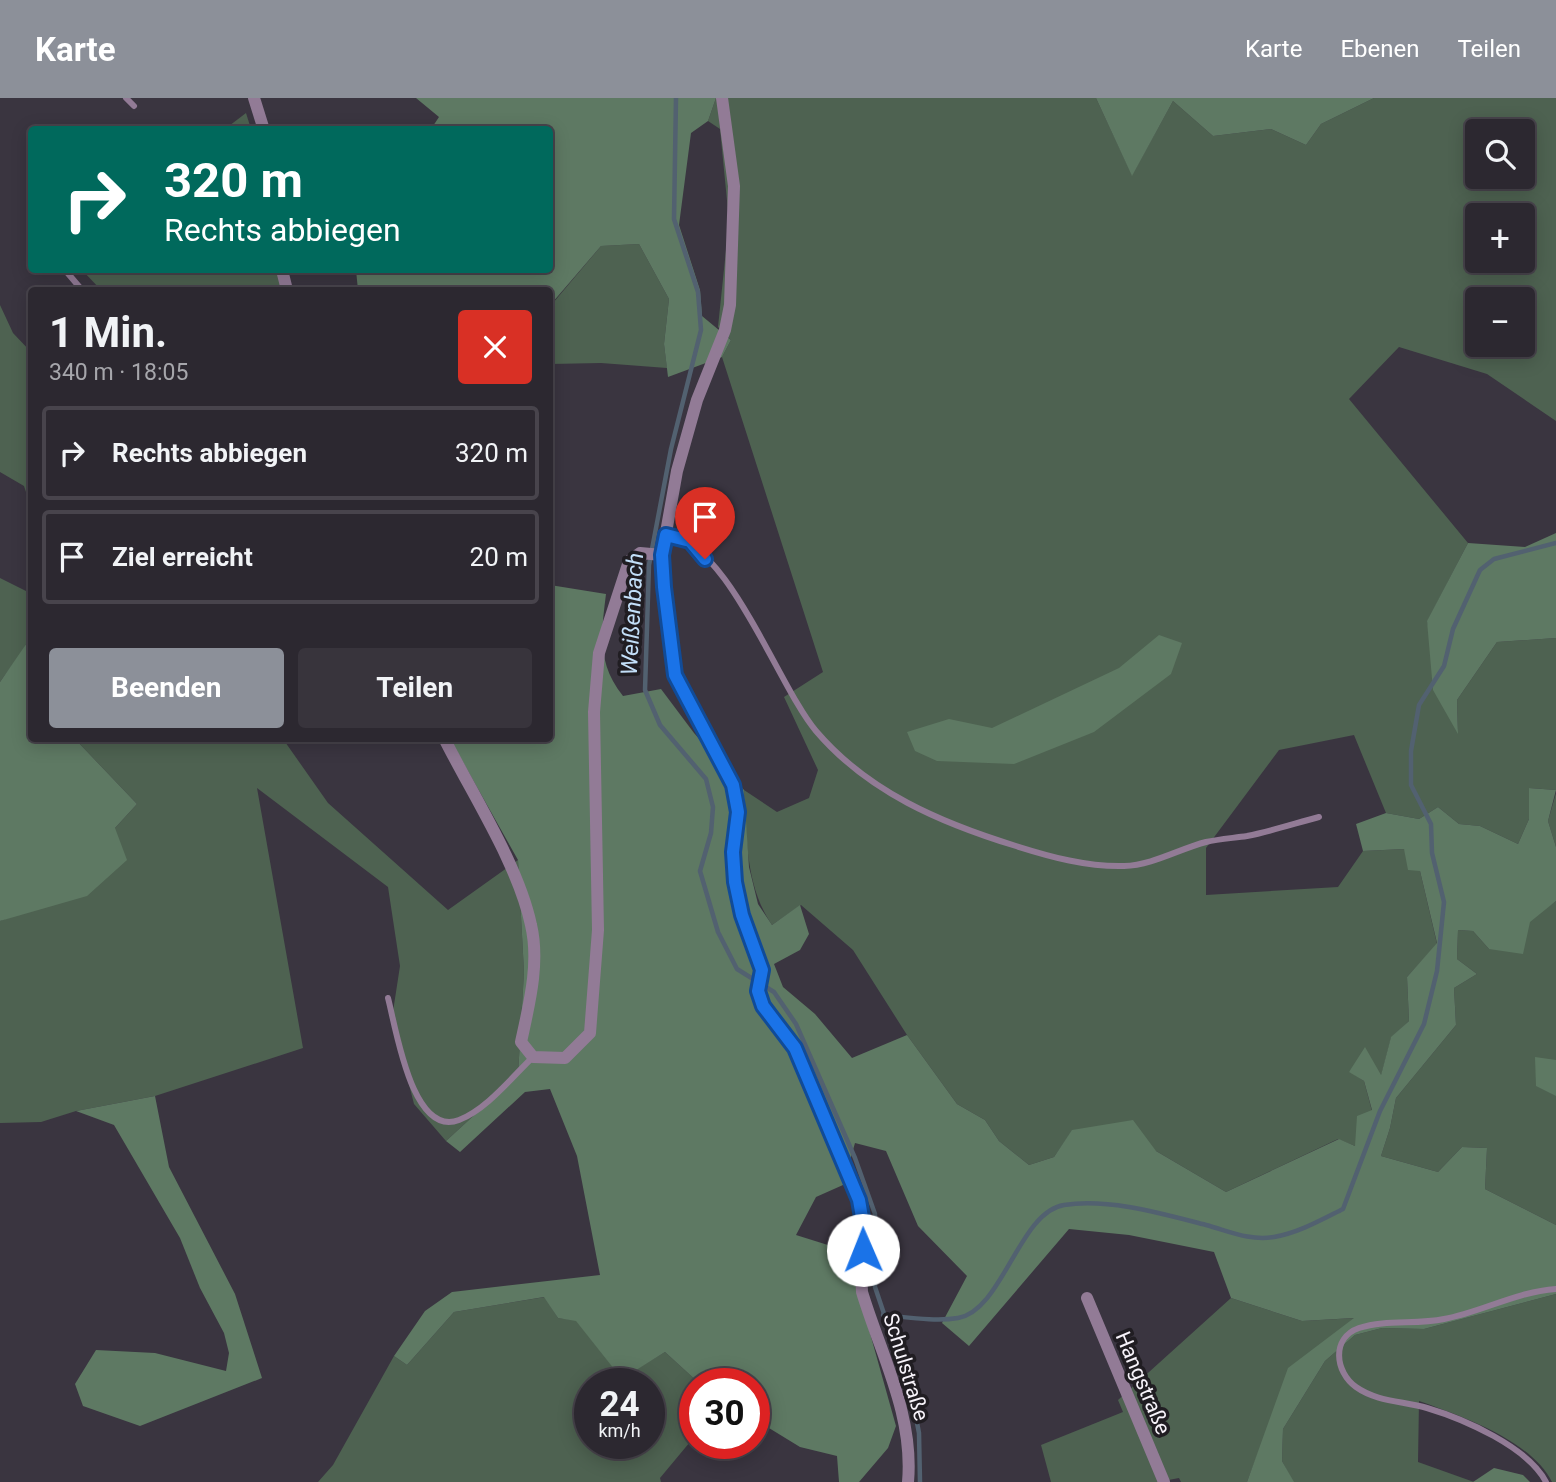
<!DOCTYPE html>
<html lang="de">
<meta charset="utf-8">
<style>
:root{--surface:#2c2830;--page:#38343c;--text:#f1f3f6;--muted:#a6a6ab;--line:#48444c;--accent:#8c9099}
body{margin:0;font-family:Roboto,sans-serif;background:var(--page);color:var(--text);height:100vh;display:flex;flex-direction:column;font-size:26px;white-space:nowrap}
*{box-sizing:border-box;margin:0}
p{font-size:23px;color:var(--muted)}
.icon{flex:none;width:38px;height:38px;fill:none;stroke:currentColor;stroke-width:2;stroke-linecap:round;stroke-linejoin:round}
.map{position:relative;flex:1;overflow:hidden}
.panel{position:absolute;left:28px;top:189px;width:525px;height:455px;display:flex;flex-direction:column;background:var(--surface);border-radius:7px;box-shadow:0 4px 18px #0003,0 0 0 2px var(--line)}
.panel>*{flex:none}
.guide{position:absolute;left:28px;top:28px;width:525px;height:147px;border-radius:7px;box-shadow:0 4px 18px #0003,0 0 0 2px var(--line);background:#00695c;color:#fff;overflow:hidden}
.controls{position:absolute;left:1465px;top:21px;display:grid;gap:14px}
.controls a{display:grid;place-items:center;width:70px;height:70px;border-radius:7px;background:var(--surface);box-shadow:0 4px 18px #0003,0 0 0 2px var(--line);font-size:35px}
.speed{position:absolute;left:574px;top:1270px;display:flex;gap:14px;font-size:35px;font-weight:700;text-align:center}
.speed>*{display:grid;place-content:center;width:91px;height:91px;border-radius:50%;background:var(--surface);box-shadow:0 4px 18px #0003,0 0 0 2px var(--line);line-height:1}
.speed small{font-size:18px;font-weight:400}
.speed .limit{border:10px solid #d22;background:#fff;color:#111}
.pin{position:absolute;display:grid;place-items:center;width:60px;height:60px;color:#fff;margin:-72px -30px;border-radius:50% 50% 50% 0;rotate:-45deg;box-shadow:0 0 7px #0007}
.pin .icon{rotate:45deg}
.me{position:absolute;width:77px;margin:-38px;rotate:359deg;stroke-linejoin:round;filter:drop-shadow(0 0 5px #0008)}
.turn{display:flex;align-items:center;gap:24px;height:147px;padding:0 21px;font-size:32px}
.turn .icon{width:91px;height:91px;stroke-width:2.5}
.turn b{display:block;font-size:49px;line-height:60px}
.round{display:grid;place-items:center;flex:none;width:74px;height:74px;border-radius:7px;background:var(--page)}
.headline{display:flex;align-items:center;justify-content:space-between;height:119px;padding:0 21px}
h1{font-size:42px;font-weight:700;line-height:52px}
.cta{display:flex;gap:14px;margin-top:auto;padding:14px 21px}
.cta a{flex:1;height:80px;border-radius:7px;background:var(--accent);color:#fff;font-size:28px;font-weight:700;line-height:80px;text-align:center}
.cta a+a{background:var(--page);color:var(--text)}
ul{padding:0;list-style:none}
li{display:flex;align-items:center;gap:21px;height:94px;margin:0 14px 10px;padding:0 7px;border:4px solid var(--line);border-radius:7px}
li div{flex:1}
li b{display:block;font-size:26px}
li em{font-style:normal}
header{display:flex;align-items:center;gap:42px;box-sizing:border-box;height:98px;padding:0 35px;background:var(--accent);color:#fff}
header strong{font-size:33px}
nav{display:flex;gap:38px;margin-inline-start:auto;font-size:24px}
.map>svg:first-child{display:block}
.green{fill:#4e6251;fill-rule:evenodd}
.forest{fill:#5e7963}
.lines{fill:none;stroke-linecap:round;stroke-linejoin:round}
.stream{stroke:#526170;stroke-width:4.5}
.lane{stroke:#927b96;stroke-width:6}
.street{stroke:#927b96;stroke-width:12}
.route-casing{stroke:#114b97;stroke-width:18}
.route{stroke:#1a73e8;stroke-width:12}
.labels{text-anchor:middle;stroke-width:7;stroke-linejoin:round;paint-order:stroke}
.street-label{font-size:21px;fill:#f7f3fa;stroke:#201d22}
.water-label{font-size:23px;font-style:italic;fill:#c3dff8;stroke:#201d22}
</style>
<header>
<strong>Karte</strong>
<nav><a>Karte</a><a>Ebenen</a><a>Teilen</a></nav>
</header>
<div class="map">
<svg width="1556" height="1384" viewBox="0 0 1556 1384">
<rect width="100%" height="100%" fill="#3a3540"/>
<g class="green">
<path d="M 716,0 L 1096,0 L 1132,77 L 1173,3 L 1213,38 L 1271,31 L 1306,47 L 1321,26 L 1374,0 L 1556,0 L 1556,323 L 1487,276 L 1399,249 L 1349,301 L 1468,445 L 1427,524 L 1458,634 L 1457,602 L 1497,544 L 1556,540 L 1556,692 L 1529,690 L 1529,721 L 1518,746 L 1480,728 L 1459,726 L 1438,709 L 1419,721 L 1386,715 L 1354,637 L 1279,652 L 1206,750 L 1206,797 L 1338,789 L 1363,753 L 1404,751 L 1420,773 L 1437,846 L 1407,879 L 1409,923 L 1391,940 L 1381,978 L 1349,973 L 1364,983 L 1372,1013 L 1355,1048 L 1338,1041 L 1226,1094 L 1156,1053 L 1073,1032 L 1054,1059 L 1029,1067 L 999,1043 L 985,1022 L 957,1006 L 907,937 L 853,852 L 801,807 L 772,827 C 745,787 747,740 744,692 L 777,714 L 809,700 L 818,672 L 784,599 L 823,574 L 722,259 L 731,242 L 718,229 L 729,123 L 720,31 L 708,23 ZM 1477,33 L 1522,33 L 1522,79 L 1477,79 ZM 1477,117 L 1522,117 L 1522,163 L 1477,163 ZM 1477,201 L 1522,201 L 1522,247 L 1477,247 Z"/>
<polygon points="246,15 251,31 225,31"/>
<polygon points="639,146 669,201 664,246 667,270 601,265 550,266 550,204 553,205 601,148"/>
<polygon points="82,172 276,172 284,192 101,192"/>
<polygon points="0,207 13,235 31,254 31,409 24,388 0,374"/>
<path d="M 0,480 L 26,493 C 38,542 27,546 0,584 Z"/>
<polygon points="75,641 283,641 328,705 448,812 518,762 524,874 518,977 446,1043 414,1006 392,920 400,868 388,789 257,690 303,950 155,998 76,1013 41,1024 0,1025 0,823 13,818 115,730 137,706"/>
<polygon points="1556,695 1556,749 1548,723"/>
<polygon points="1556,803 1556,1127 1485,1091 1487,1050 1462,1049 1438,1074 1381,1058 1390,1030 1396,1000 1456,927 1454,890 1477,876 1457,861 1458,832 1473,833 1489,851"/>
<path d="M 1556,1196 L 1556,1384 L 1552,1384 C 1531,1342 1461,1318 1419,1303 L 1418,1364 L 1474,1384 L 1293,1384 L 1282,1363 L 1283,1331 L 1325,1263 L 1355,1237 L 1382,1230 L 1424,1231 Z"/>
<path d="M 545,1199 L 558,1220 L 576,1222 L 622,1280 L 665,1254 L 700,1286 L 695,1286 L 695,1338 L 660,1380 L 661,1384 L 318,1384 L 333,1367 L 394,1258 L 407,1267 L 454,1214 ZM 590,1286 L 649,1286 L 649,1346 L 590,1346 Z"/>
<polygon points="1231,1200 1302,1223 1355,1220 1266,1334 1247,1384 1181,1384 1179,1380 1158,1384 1051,1384 1041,1347 1123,1314 1118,1302"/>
</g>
<g class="forest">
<polygon points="416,0 716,0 708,23 691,35 679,127 700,192 702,218 731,242 722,259 668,279 664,246 669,201 639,146 601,148 552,205 550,192 358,192 356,172 550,172 550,32 431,31 439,19"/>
<polygon points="1096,0 1374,0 1321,26 1306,47 1271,31 1213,38 1173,3 1132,78"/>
<polygon points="1556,435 1556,540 1497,544 1457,602 1458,636 1433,592 1427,523 1468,445 1525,449"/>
<path d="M 550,487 L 606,496 C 601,536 597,565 623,598 L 661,591 L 694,635 L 744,692 L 749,769 L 758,806 L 772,827 L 800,807 L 809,836 L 800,852 L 774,866 L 783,889 L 815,916 L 852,960 L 907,937 L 957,1006 L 985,1022 L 999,1043 L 1029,1067 L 1054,1059 L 1072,1032 L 1133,1022 L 1156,1053 L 1226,1094 L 1339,1041 L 1355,1048 L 1357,1018 L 1372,1012 L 1364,983 L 1349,974 L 1365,949 L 1381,977 L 1391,939 L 1409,923 L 1407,879 L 1437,845 L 1420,773 L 1408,772 L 1404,751 L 1363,753 L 1356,726 L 1386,715 L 1419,721 L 1438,709 L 1459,726 L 1480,728 L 1518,746 L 1529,721 L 1529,690 L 1556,692 L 1548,723 L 1556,749 L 1556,803 L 1530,824 L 1523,856 L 1489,851 L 1473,833 L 1458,832 L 1457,861 L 1477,876 L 1454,890 L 1456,927 L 1396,1000 L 1390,1030 L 1381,1058 L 1438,1074 L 1462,1049 L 1487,1050 L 1485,1091 L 1556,1127 L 1556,1196 L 1424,1231 L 1382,1230 L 1355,1237 L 1325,1263 L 1283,1331 L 1282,1363 L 1294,1384 L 1247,1384 L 1288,1270 L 1354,1220 L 1302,1223 L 1231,1200 L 1214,1154 L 1129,1137 L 1069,1131 L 969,1248 L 942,1225 L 967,1178 L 918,1128 L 886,1053 L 855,1045 L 843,1087 L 816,1099 L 796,1137 L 847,1153 L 896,1328 L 888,1350 L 859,1384 L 839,1384 L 837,1358 L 800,1349 L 754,1321 L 754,1286 L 700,1286 L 665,1254 L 622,1281 L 576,1223 L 558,1220 L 544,1199 L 454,1214 L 407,1267 L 394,1258 L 425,1213 L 452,1194 L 600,1177 L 577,1058 L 550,991 L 525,994 L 460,1054 L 446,1043 L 518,977 L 524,874 L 518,762 L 450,641 L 550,640 Z"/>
<polygon points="1159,537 1182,545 1171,576 1094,634 1014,666 937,663 915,653 907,634 949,621 992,630 1119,570"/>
<polygon points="31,539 32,640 75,641 137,706 115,730 127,762 87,798 0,823 0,584"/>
<polygon points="1535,959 1556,962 1556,998 1536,988"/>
<polygon points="155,998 169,1069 235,1196 262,1280 140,1328 83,1308 75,1286 96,1252 155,1255 226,1273 229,1255 224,1235 200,1190 180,1140 114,1027 76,1013"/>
<polygon points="1494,1370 1523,1377 1530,1384 1473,1384"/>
</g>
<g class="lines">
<g class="stream">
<polyline points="676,0 674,121 698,194 701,232 671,351 649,467 645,592 660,627 706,681 713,709 711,735 700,773 718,834 737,871 774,894 796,926 855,1060 875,1116 875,1189 912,1299 919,1335 920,1384"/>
<path d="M 883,1217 C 906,1219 935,1224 958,1220 C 1003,1212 1019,1114 1064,1107 C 1109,1100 1163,1116 1206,1127 C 1229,1133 1249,1143 1274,1139 C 1298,1135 1321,1122 1343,1111 L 1380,1013 L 1424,926 L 1437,873 L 1444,804 L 1432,755 L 1431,726 L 1411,687 L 1411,653 L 1419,607 L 1444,568 L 1453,531 L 1480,472 L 1494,461 L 1556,445"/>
</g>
<g class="lane">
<polyline points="126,0 134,8"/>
<polyline points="65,172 82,192"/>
<path d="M 666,437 C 727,441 779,590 816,633 C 868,694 941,725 1016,748 C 1051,759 1087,769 1124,768 C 1153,767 1179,751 1206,744 C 1219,741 1234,740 1247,738 C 1272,733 1296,725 1319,719"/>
<path d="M 388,900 C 396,930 412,1040 459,1022 C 487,1011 511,980 533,959"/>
<path d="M 1546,1384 C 1528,1349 1464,1321 1427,1310 C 1404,1303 1377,1304 1356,1289 C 1335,1274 1331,1240 1359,1230 C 1386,1221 1416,1227 1444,1221 C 1482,1214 1515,1194 1556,1191"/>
</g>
<g class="street">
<polyline points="254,0 264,32"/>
<path d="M 722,0 L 734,88 L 730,207 L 725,232 L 697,302 L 677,373 L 662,457 L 664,489 L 675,577 L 733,687 L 738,714 L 733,754 L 735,784 L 742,817 L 762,871 L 759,893 L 763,908 L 795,950 L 859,1102 L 864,1131 L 861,1174 L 862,1194 C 881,1257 914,1317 908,1384"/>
<polyline points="282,172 287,192"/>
<path d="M 444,640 C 472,696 518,766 531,827 C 540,865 529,907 521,944 L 533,959 L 565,960 L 590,935 L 598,832 L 594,614 L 599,555 L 629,463 L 640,455 L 662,457"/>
<polyline points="1087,1200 1164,1384"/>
</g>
</g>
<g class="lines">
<g class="route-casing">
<polyline id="route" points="705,461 690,443 666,437 662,457 664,489 675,577 733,687 738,714 733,754 735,784 742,817 762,872 758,893 763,908 795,950 859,1102 864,1131 863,1152"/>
</g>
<use href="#route" class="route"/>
</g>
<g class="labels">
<g class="street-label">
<text transform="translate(906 1269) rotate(73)" y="7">Schulstraße</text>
<text transform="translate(1143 1285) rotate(67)" y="7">Hangstraße</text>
</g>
<g class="water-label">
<text transform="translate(632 516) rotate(-87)" y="8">Weißenbach</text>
</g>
</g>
</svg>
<div class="controls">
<a><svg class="icon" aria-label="search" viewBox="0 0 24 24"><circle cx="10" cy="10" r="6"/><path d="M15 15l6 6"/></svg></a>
<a>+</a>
<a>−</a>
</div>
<div class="speed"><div>24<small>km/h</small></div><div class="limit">30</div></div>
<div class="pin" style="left:705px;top:461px;background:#d93025"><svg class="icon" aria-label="arrive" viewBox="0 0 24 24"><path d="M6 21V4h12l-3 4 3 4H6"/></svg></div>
<svg class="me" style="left:863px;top:1152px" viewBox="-20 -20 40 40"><circle r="19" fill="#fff"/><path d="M0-13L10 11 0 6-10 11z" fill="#1a73e8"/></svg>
<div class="guide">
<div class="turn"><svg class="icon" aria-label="right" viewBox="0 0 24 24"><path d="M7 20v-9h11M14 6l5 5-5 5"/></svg><div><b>320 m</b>Rechts abbiegen</div></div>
</div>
<section class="panel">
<div class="headline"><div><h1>1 Min.</h1><p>340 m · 18:05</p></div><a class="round" style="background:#d93025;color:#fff"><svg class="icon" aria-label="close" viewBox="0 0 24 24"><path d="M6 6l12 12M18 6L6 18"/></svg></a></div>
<ul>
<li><svg class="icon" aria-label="right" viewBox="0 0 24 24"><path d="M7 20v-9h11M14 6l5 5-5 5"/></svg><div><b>Rechts abbiegen</b></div><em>320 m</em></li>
<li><svg class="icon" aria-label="arrive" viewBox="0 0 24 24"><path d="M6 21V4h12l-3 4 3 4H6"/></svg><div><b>Ziel erreicht</b></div><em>20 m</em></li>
</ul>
<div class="cta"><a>Beenden</a><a>Teilen</a></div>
</section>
</div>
